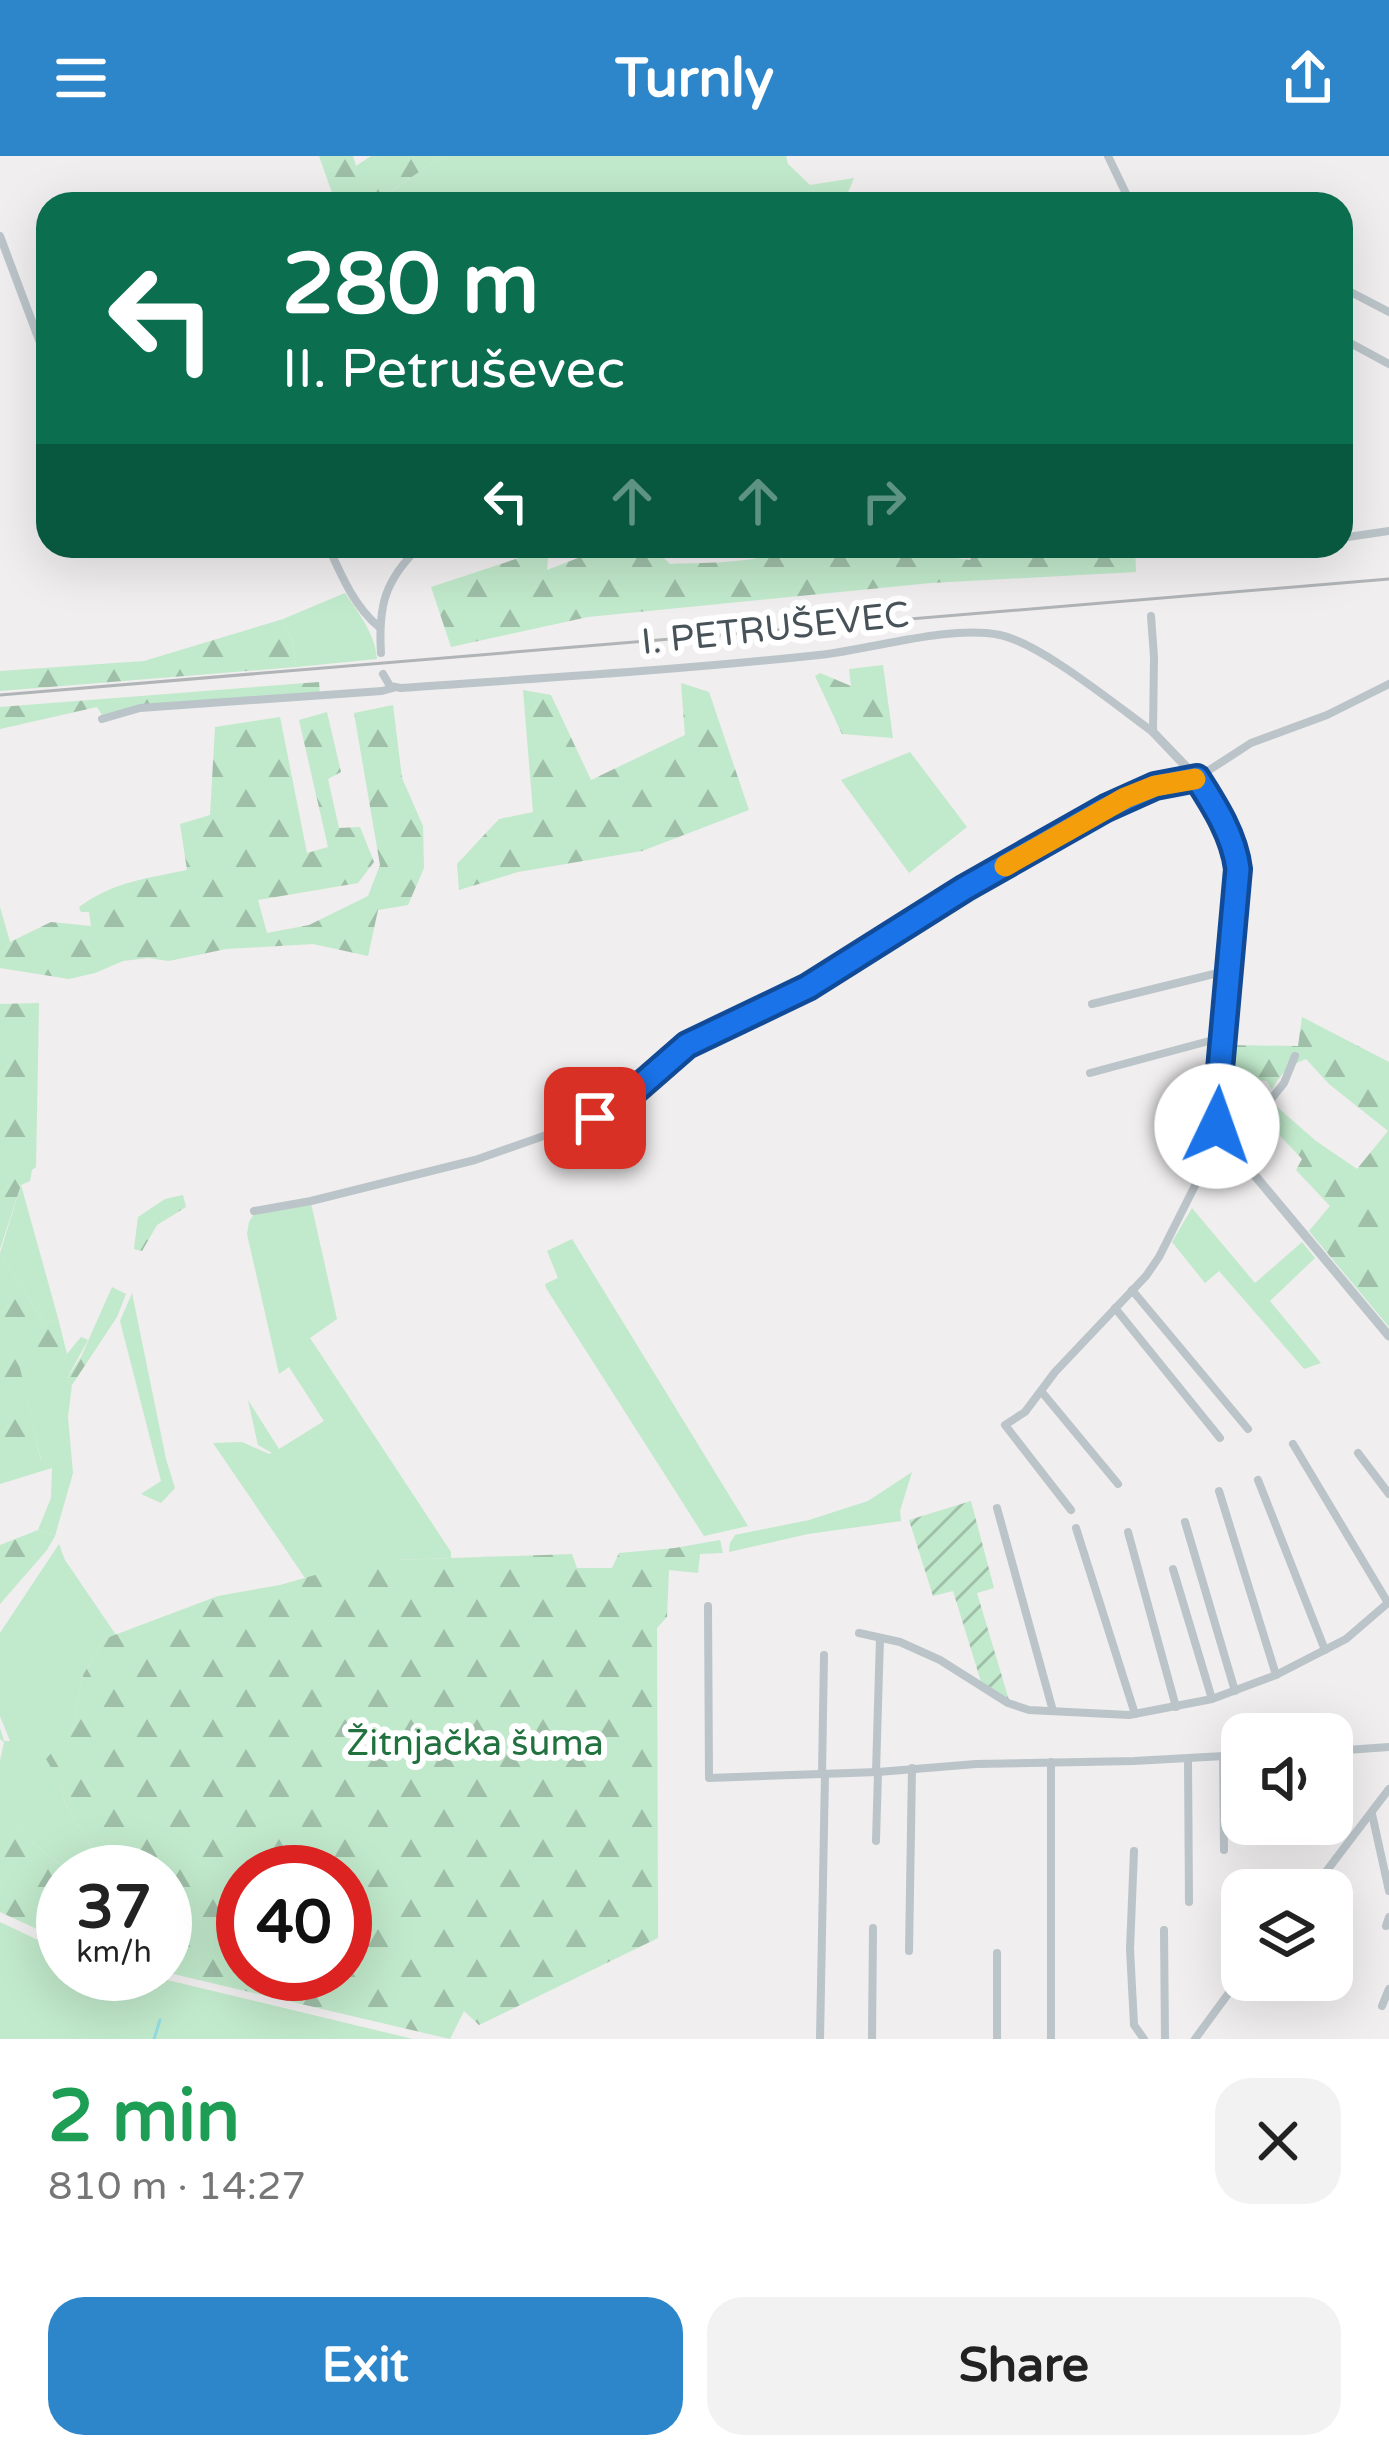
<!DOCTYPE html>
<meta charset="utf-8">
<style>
:root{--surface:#fff;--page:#f2f2f2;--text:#222;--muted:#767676;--accent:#2e86ca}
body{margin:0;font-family:"Varela Round",sans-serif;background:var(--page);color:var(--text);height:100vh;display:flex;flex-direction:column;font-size:45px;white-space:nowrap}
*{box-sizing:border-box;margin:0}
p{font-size:39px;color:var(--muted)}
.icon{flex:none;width:66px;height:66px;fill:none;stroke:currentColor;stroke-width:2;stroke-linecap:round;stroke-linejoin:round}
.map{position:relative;height:1883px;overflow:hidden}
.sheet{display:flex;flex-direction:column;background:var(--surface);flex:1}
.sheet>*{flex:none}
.top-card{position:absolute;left:36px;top:36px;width:1317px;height:366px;border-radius:36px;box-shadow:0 12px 48px #0002;background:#0b6e4f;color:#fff;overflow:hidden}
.fabs{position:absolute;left:1221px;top:1557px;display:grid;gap:24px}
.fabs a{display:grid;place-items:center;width:132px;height:132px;border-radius:24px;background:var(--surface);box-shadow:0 12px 48px #0002;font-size:60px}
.speed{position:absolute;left:36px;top:1689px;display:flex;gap:24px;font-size:60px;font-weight:700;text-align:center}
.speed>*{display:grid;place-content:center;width:156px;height:156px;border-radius:50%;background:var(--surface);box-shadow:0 12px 48px #0002;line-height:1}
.speed small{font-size:30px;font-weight:400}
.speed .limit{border:18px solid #d22;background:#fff;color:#111}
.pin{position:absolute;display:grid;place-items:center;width:102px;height:102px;color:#fff;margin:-51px;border-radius:24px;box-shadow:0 6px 18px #0006}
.me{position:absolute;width:132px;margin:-66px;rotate:3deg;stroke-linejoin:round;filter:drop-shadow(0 0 9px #0008)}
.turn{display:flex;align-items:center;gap:42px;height:252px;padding:0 48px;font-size:54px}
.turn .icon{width:156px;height:156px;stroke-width:2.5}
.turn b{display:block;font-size:84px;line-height:102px}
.lanes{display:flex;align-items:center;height:114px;padding:0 48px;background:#0003;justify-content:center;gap:60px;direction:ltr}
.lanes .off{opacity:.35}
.round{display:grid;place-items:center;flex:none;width:126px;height:126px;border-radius:36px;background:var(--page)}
.head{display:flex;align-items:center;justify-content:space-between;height:204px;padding:0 48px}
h1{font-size:72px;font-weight:800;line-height:90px;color:#1e9e55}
.primary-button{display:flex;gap:24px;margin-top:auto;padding:24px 48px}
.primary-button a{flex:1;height:138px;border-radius:36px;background:var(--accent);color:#fff;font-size:48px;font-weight:800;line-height:138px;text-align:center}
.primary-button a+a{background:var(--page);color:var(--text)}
header{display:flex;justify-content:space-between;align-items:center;height:156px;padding:0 48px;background:var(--accent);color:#fff;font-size:54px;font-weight:800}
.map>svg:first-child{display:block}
.grass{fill:#c1e9cb}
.forest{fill:url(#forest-firs);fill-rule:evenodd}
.garden{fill:url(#garden-furrows)}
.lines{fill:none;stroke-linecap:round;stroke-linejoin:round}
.stream{stroke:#93dbe1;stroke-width:3}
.minor{stroke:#bbc4c9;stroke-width:8}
.tertiary{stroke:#bbc4c9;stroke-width:9}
.rail{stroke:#b1b4b7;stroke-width:3}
.route-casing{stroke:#114b97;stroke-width:30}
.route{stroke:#1a73e8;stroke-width:21}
.slow{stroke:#f59e0b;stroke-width:21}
.labels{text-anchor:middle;stroke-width:12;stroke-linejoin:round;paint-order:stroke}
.street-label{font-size:36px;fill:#485359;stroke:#fff}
.park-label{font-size:36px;fill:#22723f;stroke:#fff}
</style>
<header><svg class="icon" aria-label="menu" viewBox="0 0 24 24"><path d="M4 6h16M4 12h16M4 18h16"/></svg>Turnly<svg class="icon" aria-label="share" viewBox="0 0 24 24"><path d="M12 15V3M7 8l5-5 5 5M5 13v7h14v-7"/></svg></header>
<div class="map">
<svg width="1389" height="1883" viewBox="0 0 1389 1883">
<defs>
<pattern id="forest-firs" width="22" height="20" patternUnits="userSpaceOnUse" patternTransform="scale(3)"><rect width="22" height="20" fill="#c1e9cb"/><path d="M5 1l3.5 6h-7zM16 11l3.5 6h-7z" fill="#9fbfa8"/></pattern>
<pattern id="garden-furrows" width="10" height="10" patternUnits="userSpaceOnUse" patternTransform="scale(3)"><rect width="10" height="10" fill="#c1e9cb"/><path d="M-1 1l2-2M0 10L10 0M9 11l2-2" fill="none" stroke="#9fbfa8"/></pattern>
</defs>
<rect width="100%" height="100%" fill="#f0eeee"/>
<g class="grass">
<polygon points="442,0 786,0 788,8 810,29 854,22 845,44 839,48 373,48"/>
<path d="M 345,437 C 359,458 375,477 377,503 L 296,511 L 293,487 L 283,463 Z"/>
<polygon points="910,596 967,671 909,717 841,624"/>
<polygon points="21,1029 58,1162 45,1168 0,1097"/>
<polygon points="311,1047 337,1163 310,1182 451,1396 451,1402 396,1404 305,1422 213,1287 242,1286 269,1298 272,1297 258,1289 248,1244 279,1293 324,1265 289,1211 279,1218 247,1078 249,1066 254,1058"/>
<polygon points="1192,1052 1255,1127 1302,1086 1315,1102 1270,1145 1321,1207 1304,1213 1219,1115 1205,1127 1172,1086"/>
<polygon points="572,1083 748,1370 704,1380 546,1132 545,1128 558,1122 547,1095"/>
<polygon points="132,1137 166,1303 175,1332 161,1347 141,1338 161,1325 120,1165"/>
<polygon points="81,1181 88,1184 66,1224 72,1229 68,1261 73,1317 55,1380 38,1374 51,1342 52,1312 0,1328 0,1317 41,1304 17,1201 58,1218 67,1198"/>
<polygon points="912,1316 900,1355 901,1365 808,1378 729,1396 730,1387 735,1379 809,1364 868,1345"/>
<polygon points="59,1388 65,1404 116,1479 104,1483 83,1519 73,1572 47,1603 62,1630 65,1648 107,1716 74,1716 50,1702 0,1655 0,1605 4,1586 0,1583 0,1572 4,1585 10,1585 0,1560 0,1477"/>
<polygon points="0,1766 63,1796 63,1818 142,1818 413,1883 0,1883"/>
</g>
<g class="forest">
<polygon points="319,0 353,0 356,10 371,0 442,0 373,48 336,48"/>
<path d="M 609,390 L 631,390 L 633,397 L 657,395 L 670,408 C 702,406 763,409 788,390 L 870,390 L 970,404 L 976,390 L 1135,390 L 1136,416 L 931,427 L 588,461 L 451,491 L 431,431 L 549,392 L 547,414 Z"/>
<polygon points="283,463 293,487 296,511 0,535 0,515 144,505"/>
<polygon points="883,509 893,582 842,578 815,520 820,517 851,530 849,513"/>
<polygon points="319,526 320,538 102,559 97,551 0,573 0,551"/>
<polygon points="681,527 709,536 749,654 642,695 518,716 459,734 457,708 499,663 533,656 523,534 551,539 591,624 685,579"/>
<path d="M 393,549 L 402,622 L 423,670 L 424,712 L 408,749 L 378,754 L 368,800 L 313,788 L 226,793 L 169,805 L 148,802 L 123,805 L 95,817 L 69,823 L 0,812 L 0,751 L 10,786 L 51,766 L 91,770 L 89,756 L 81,756 L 79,751 C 115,725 145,723 187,714 L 180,668 L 210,659 L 215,571 L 280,561 L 307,697 L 328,691 L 299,564 L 327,556 L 341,616 L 328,623 L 339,672 L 360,671 L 374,706 L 358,727 L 258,744 L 267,777 L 309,769 L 368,740 L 380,709 L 354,557 Z"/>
<polygon points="39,847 36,1011 32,1014 30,1025 21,1029 0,1093 0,848"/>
<path d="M 1302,861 L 1389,906 L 1389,1171 L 1309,1075 L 1330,1050 L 1296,1014 L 1302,1003 L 1264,963 L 1276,950 L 1316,985 L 1357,1013 L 1388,975 L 1329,928 L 1306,903 C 1289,909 1280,918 1272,934 L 1267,925 L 1224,921 L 1226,889 L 1298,890 Z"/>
<polygon points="183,1039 186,1051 157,1069 142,1095 134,1093 138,1061 165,1043"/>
<polygon points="0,1097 45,1168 58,1162 67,1198 59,1218 42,1219 18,1203 41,1305 0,1317"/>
<polygon points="112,1131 126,1138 117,1161 72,1229 66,1224 81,1201"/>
<polygon points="38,1374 55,1380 47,1394 0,1448 0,1389"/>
<path d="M 720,1384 L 723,1397 L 700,1398 L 698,1417 L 669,1414 L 667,1461 L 657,1472 L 658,1782 L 479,1869 L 464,1855 L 450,1883 L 165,1816 L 165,1716 L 107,1716 L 65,1648 L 62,1630 L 46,1603 L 73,1572 L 83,1519 L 104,1483 L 218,1440 L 280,1429 L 322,1417 L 396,1404 L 572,1398 L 577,1412 L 612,1412 L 619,1397 L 675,1392 ZM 243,1716 L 345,1716 L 345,1818 L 243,1818 Z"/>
<polygon points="0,1655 50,1702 74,1716 63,1716 63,1785 0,1756"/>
</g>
<polygon class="garden" points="971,1345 994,1432 977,1437 1009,1544 982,1529 953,1435 933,1440 909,1364"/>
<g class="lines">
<polyline class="stream" points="154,1883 160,1864"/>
<g class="minor">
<polyline points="1108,0 1131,48"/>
<polyline points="0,80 48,208"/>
<polyline points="1341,131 1389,156"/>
<polyline points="1341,182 1389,208"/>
<polyline points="1341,382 1389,375"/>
<path d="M 328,390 C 341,419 354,450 379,471"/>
<polyline points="1155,390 1284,390"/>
<polyline points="1151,460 1154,501 1153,575"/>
<path d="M 381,497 C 378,449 385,424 420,390"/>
<path d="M 383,518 L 390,530 L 401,532 C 540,522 680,514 819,499 C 874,493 947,469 1000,479 C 1040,487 1117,550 1153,576"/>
<polyline points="102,563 140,552 382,535 393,532"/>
<polyline points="1092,848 1230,814"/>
<polyline points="1090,917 1224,881"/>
<polyline points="1232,992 1284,927 1295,900"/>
<polyline points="254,1055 311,1045 475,1004 595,962 624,943 687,889 808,831 965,732 1106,652 1155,630 1197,622 1251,587 1327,559 1389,528"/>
<polyline points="1132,1134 1248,1273"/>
<polyline points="1115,1152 1220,1282"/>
<polyline points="1041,1235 1118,1328"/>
<polyline points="1293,1288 1388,1447"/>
<polyline points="1358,1297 1389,1338"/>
<polyline points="1258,1324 1325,1494"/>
<polyline points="1219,1335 1276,1519"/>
<polyline points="997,1352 1053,1555"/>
<polyline points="1071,1354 1005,1269 1025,1256 1055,1216 1146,1120 1159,1101 1221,978"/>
<polyline points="1185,1366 1235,1535"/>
<polyline points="1076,1372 1135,1558"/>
<polyline points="1128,1376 1176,1551"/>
<polyline points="1173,1413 1212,1543"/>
<polyline points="708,1450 709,1622 878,1616 976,1608 1134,1605 1242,1599"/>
<polyline points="859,1477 900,1486 940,1504 1008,1547 1029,1554 1129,1559 1212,1543 1276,1519 1346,1483 1389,1446"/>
<polyline points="1332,1595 1389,1591"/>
<polyline points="1223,1600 1224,1694"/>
<polyline points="1188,1603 1189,1746"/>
<polyline points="1051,1606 1051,1883"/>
<polyline points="876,1616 880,1482"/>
<polyline points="822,1618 824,1499"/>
<polyline points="1372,1658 1389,1735"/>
<polyline points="876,1685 878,1616"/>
<polyline points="1134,1695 1130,1793 1134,1869 1144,1883"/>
<polyline points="1312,1734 1389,1633"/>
<polyline points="1386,1770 1389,1761"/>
<polyline points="1164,1774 1165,1883"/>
<polyline points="909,1795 912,1612"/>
<polyline points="1382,1850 1389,1833"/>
<polyline points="820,1883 825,1618"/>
<polyline points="872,1883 873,1772"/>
<polyline points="997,1883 997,1797"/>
<polyline points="1195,1883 1242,1819"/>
</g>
<polyline class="tertiary" points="1153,576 1197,622 1224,667 1237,702 1230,814 1216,959 1217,971 1232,992 1389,1180"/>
<polyline class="rail" points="0,539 1389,423"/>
</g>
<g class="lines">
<g class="route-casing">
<path id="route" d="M 595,962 L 624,944 L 687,889 L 808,831 L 965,732 L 1106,652 L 1155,630 L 1197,622 C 1215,650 1234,680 1238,713 L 1216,958 L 1217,970"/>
</g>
<use href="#route" class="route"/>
<polyline class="slow" points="1005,710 1125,642 1155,630 1195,623"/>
</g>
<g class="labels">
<g class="street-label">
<text transform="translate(775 471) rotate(-6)" y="13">I. PETRUŠEVEC</text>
</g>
<g class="park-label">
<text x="475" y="1599">Žitnjačka šuma</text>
</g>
</g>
</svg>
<div class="fabs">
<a><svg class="icon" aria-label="sound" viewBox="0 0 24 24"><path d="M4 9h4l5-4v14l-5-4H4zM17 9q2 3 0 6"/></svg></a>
<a><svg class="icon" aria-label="layers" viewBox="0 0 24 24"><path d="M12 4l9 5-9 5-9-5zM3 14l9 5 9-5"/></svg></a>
</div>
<div class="speed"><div>37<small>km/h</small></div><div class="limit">40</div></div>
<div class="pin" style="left:595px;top:962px;background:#d93025"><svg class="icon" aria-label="arrive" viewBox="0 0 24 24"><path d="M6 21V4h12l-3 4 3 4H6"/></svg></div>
<svg class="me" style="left:1217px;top:970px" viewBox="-20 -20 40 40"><circle r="19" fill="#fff"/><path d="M0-13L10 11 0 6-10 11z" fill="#1a73e8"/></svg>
<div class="top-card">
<div class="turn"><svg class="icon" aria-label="left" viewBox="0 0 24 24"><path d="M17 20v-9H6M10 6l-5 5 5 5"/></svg><div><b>280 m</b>II. Petruševec</div></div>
<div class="lanes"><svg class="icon" aria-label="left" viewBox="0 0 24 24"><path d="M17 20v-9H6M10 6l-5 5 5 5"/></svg><svg class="icon off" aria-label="ahead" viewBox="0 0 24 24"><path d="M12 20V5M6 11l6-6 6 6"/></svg><svg class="icon off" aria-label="ahead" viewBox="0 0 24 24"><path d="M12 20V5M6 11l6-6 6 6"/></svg><svg class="icon off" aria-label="right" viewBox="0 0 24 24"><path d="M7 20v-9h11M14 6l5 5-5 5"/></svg></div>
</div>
</div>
<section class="sheet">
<div class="head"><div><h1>2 min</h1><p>810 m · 14:27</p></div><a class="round"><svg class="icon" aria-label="close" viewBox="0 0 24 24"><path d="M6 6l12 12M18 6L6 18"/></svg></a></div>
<div class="primary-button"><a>Exit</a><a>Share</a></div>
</section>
